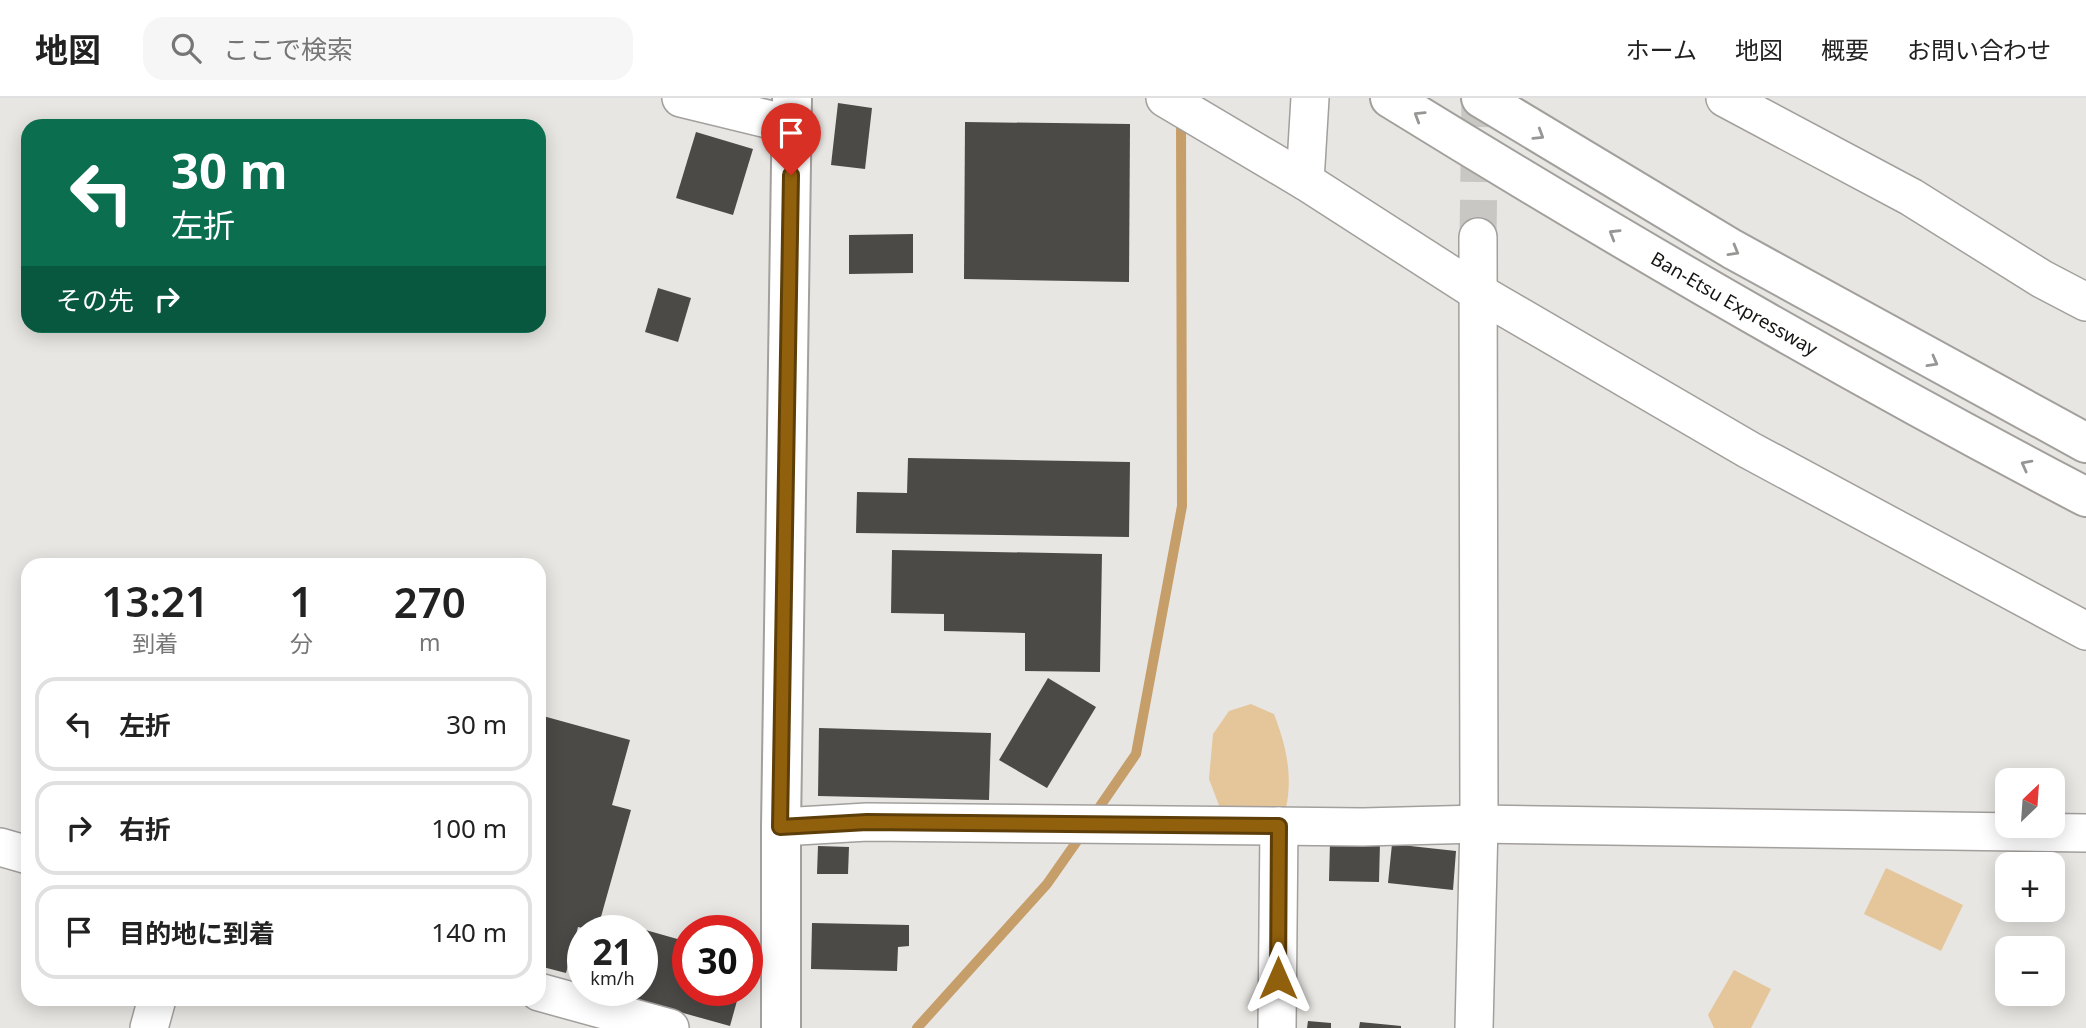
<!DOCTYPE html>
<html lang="ja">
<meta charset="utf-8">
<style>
:root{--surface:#fff;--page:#f6f6f6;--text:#222;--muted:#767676;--line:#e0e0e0}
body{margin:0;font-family:"Noto Sans","Noto Sans JP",sans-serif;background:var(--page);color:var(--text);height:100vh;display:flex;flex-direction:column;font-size:26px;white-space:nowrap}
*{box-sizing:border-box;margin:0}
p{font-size:23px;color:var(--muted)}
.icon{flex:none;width:38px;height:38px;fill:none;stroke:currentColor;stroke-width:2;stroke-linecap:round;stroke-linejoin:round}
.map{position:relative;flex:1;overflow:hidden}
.drawer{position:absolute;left:21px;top:460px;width:525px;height:448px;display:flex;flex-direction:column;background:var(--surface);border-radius:21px;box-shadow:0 4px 18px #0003}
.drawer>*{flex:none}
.banner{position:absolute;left:21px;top:21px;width:525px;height:214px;border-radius:21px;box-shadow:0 4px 18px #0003;background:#0b6e4f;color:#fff;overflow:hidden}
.needle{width:46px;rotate:25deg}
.controls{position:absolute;left:1995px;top:670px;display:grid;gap:14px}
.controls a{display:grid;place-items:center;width:70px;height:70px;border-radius:14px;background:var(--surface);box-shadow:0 4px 18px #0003;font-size:35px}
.speed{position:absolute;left:567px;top:817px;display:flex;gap:14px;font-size:35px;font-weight:700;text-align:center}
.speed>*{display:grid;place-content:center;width:91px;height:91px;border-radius:50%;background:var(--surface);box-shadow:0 4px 18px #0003;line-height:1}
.speed small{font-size:18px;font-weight:400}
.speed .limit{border:10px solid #d22;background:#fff;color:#111}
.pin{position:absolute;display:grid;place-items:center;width:60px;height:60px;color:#fff;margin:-72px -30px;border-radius:50% 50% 50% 0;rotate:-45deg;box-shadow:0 0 7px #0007}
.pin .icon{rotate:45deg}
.me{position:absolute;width:77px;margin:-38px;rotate:0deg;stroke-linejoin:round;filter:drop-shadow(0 0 5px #0008)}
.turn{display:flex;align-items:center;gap:24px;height:147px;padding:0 35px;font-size:32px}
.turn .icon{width:91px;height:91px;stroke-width:2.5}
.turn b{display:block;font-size:49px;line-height:60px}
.then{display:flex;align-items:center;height:66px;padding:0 35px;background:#0003;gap:14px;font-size:26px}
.eta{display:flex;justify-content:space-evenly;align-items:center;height:119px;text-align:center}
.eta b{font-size:42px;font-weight:600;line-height:49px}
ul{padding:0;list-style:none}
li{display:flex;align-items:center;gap:21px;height:94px;margin:0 14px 10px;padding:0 21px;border:4px solid var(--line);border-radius:21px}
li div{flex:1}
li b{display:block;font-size:26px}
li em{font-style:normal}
header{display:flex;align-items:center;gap:42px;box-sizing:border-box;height:98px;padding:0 35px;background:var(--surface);border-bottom:2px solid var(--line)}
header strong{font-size:33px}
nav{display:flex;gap:38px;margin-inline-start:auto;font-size:24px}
.search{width:490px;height:63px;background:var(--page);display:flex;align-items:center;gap:18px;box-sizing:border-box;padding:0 24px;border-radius:21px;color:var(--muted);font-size:26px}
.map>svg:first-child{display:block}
.green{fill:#e5c59a}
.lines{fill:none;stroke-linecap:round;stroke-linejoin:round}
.stream{stroke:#c69e69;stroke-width:10}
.building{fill:#4c4a47}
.street-tunnel{stroke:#c8c7c3;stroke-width:37;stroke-dasharray:37 18;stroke-linecap:butt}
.street-casing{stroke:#a29f9c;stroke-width:40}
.secondary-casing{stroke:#a29f9c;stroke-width:42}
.highway-casing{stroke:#a29f9c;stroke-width:42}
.street{stroke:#fff;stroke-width:37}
.secondary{stroke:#fff;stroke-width:38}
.highway{stroke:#fff;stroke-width:38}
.oneway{stroke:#969695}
.route-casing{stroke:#5e3e08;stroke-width:18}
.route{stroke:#90600c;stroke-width:12}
.labels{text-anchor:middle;stroke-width:7;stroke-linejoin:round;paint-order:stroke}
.street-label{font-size:19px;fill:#161514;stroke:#e8e6e2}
</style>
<header>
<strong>地図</strong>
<div class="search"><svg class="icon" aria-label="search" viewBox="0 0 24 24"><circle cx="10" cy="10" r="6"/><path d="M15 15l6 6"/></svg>ここで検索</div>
<nav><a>ホーム</a><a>地図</a><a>概要</a><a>お問い合わせ</a></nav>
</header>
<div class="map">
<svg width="2086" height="930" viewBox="0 0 2086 930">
<rect width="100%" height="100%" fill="#e8e6e2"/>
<g class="green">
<path d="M 1251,606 L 1274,616 C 1286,648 1293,676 1286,710 L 1220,710 L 1209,681 L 1213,636 L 1229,613 Z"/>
<polygon points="1886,770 1963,807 1941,853 1864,816"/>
<polygon points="1734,872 1771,891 1751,930 1714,930 1708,917"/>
</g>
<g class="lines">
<g class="stream">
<polyline points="1094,717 1136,656 1182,408 1181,18"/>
<polyline points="917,930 1047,786 1082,736"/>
</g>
</g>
<g class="building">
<polygon points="838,5 872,10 865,71 831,67"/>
<polygon points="965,24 1130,26 1129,184 964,181"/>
<polygon points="696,34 753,51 733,117 676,100"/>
<polygon points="913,136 913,175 849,176 849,137"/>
<polygon points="658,190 691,200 678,244 645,234"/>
<polygon points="908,360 1130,364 1129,439 856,435 857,394 907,395"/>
<polygon points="892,452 1102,456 1100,574 1025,573 1025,535 944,533 944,516 891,515"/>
<polygon points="1048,580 1096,609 1047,690 999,662"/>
<polygon points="543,618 630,642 612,707 631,712 597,833 578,829 566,875 539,868 539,631"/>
<polygon points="819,630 991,635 989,702 818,698"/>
<polygon points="1330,744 1380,745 1379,784 1329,783"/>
<polygon points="1392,746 1456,753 1453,792 1388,785"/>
<polygon points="818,748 849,749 848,776 817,776"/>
<polygon points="812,825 909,827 909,848 898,849 897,873 811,871"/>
<polygon points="642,831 688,844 688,892 740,892 730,928 622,898 624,892 642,892"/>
<polygon points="1308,923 1331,925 1331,930 1307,930"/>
<polygon points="1360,924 1401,928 1401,930 1359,930"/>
</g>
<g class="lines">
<polyline class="street-tunnel" points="1478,139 1480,0"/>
<g class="street-casing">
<g id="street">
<polyline points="681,0 792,27"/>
<polyline points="1165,0 1305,83 1476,193 1749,352 2086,533"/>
<polyline points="1725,0 1911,99 2042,181 2086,204"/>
<polyline points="1305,83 1310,0"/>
<polyline points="781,729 867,724 1363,729 1479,726 2086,735"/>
<polyline points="0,749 28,757"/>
<polyline points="539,894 670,930"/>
<polyline points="149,930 157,901"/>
<polyline points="1277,930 1279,728"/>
<polyline points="1474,930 1479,726 1478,139"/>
</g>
</g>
<g class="secondary-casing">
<polyline id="secondary" points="781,930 781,729 792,0"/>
</g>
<g class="highway-casing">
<g id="highway">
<path id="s1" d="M 1390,0 C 1618,141 1849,275 2086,399"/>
<polyline points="1481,0 1732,151 2086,345"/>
</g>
</g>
<use href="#street" class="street"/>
<use href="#secondary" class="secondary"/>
<use href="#highway" class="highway"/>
</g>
<defs><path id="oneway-chevron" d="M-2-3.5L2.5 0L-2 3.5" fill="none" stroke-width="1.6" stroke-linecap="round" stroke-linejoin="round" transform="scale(1.75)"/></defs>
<g class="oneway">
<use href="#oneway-chevron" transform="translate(1419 18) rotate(-148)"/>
<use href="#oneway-chevron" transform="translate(1539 37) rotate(32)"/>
<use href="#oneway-chevron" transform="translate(1614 136) rotate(-149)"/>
<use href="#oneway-chevron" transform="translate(1734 153) rotate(30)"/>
<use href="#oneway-chevron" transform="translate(1933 264) rotate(29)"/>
<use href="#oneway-chevron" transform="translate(2026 367) rotate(-152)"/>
</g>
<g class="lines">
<g class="route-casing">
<polyline id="route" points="791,77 780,729 867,724 1279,728 1278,880"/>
</g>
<use href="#route" class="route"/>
</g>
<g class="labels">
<g class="street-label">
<text dy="7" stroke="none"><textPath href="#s1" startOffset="401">Ban-Etsu Expressway</textPath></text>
</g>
</g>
</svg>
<div class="controls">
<a><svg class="needle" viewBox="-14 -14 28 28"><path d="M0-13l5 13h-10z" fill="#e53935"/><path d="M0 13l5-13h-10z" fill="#767676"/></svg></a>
<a>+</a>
<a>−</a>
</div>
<div class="speed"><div>21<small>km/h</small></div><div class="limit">30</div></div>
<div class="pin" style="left:791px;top:77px;background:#d93025"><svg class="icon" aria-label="arrive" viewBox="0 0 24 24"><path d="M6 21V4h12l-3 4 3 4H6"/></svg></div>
<svg class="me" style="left:1278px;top:880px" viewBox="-20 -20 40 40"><path d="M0-17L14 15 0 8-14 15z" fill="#90600c" stroke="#fff" stroke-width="4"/></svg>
<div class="banner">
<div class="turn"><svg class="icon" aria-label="left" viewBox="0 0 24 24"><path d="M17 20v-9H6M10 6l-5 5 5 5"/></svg><div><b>30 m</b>左折</div></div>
<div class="then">その先<svg class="icon" aria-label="right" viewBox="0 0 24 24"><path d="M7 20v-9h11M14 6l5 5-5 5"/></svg></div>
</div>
<section class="drawer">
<div class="eta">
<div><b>13:21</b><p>到着</p></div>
<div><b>1</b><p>分</p></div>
<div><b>270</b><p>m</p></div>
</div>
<ul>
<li><svg class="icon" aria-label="left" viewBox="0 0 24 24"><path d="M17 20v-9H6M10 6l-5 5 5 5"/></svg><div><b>左折</b></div><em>30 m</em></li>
<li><svg class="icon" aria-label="right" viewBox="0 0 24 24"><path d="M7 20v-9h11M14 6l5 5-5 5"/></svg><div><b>右折</b></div><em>100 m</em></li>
<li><svg class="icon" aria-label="arrive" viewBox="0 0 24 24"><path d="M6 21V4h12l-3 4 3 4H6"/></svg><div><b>目的地に到着</b></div><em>140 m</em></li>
</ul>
</section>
</div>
